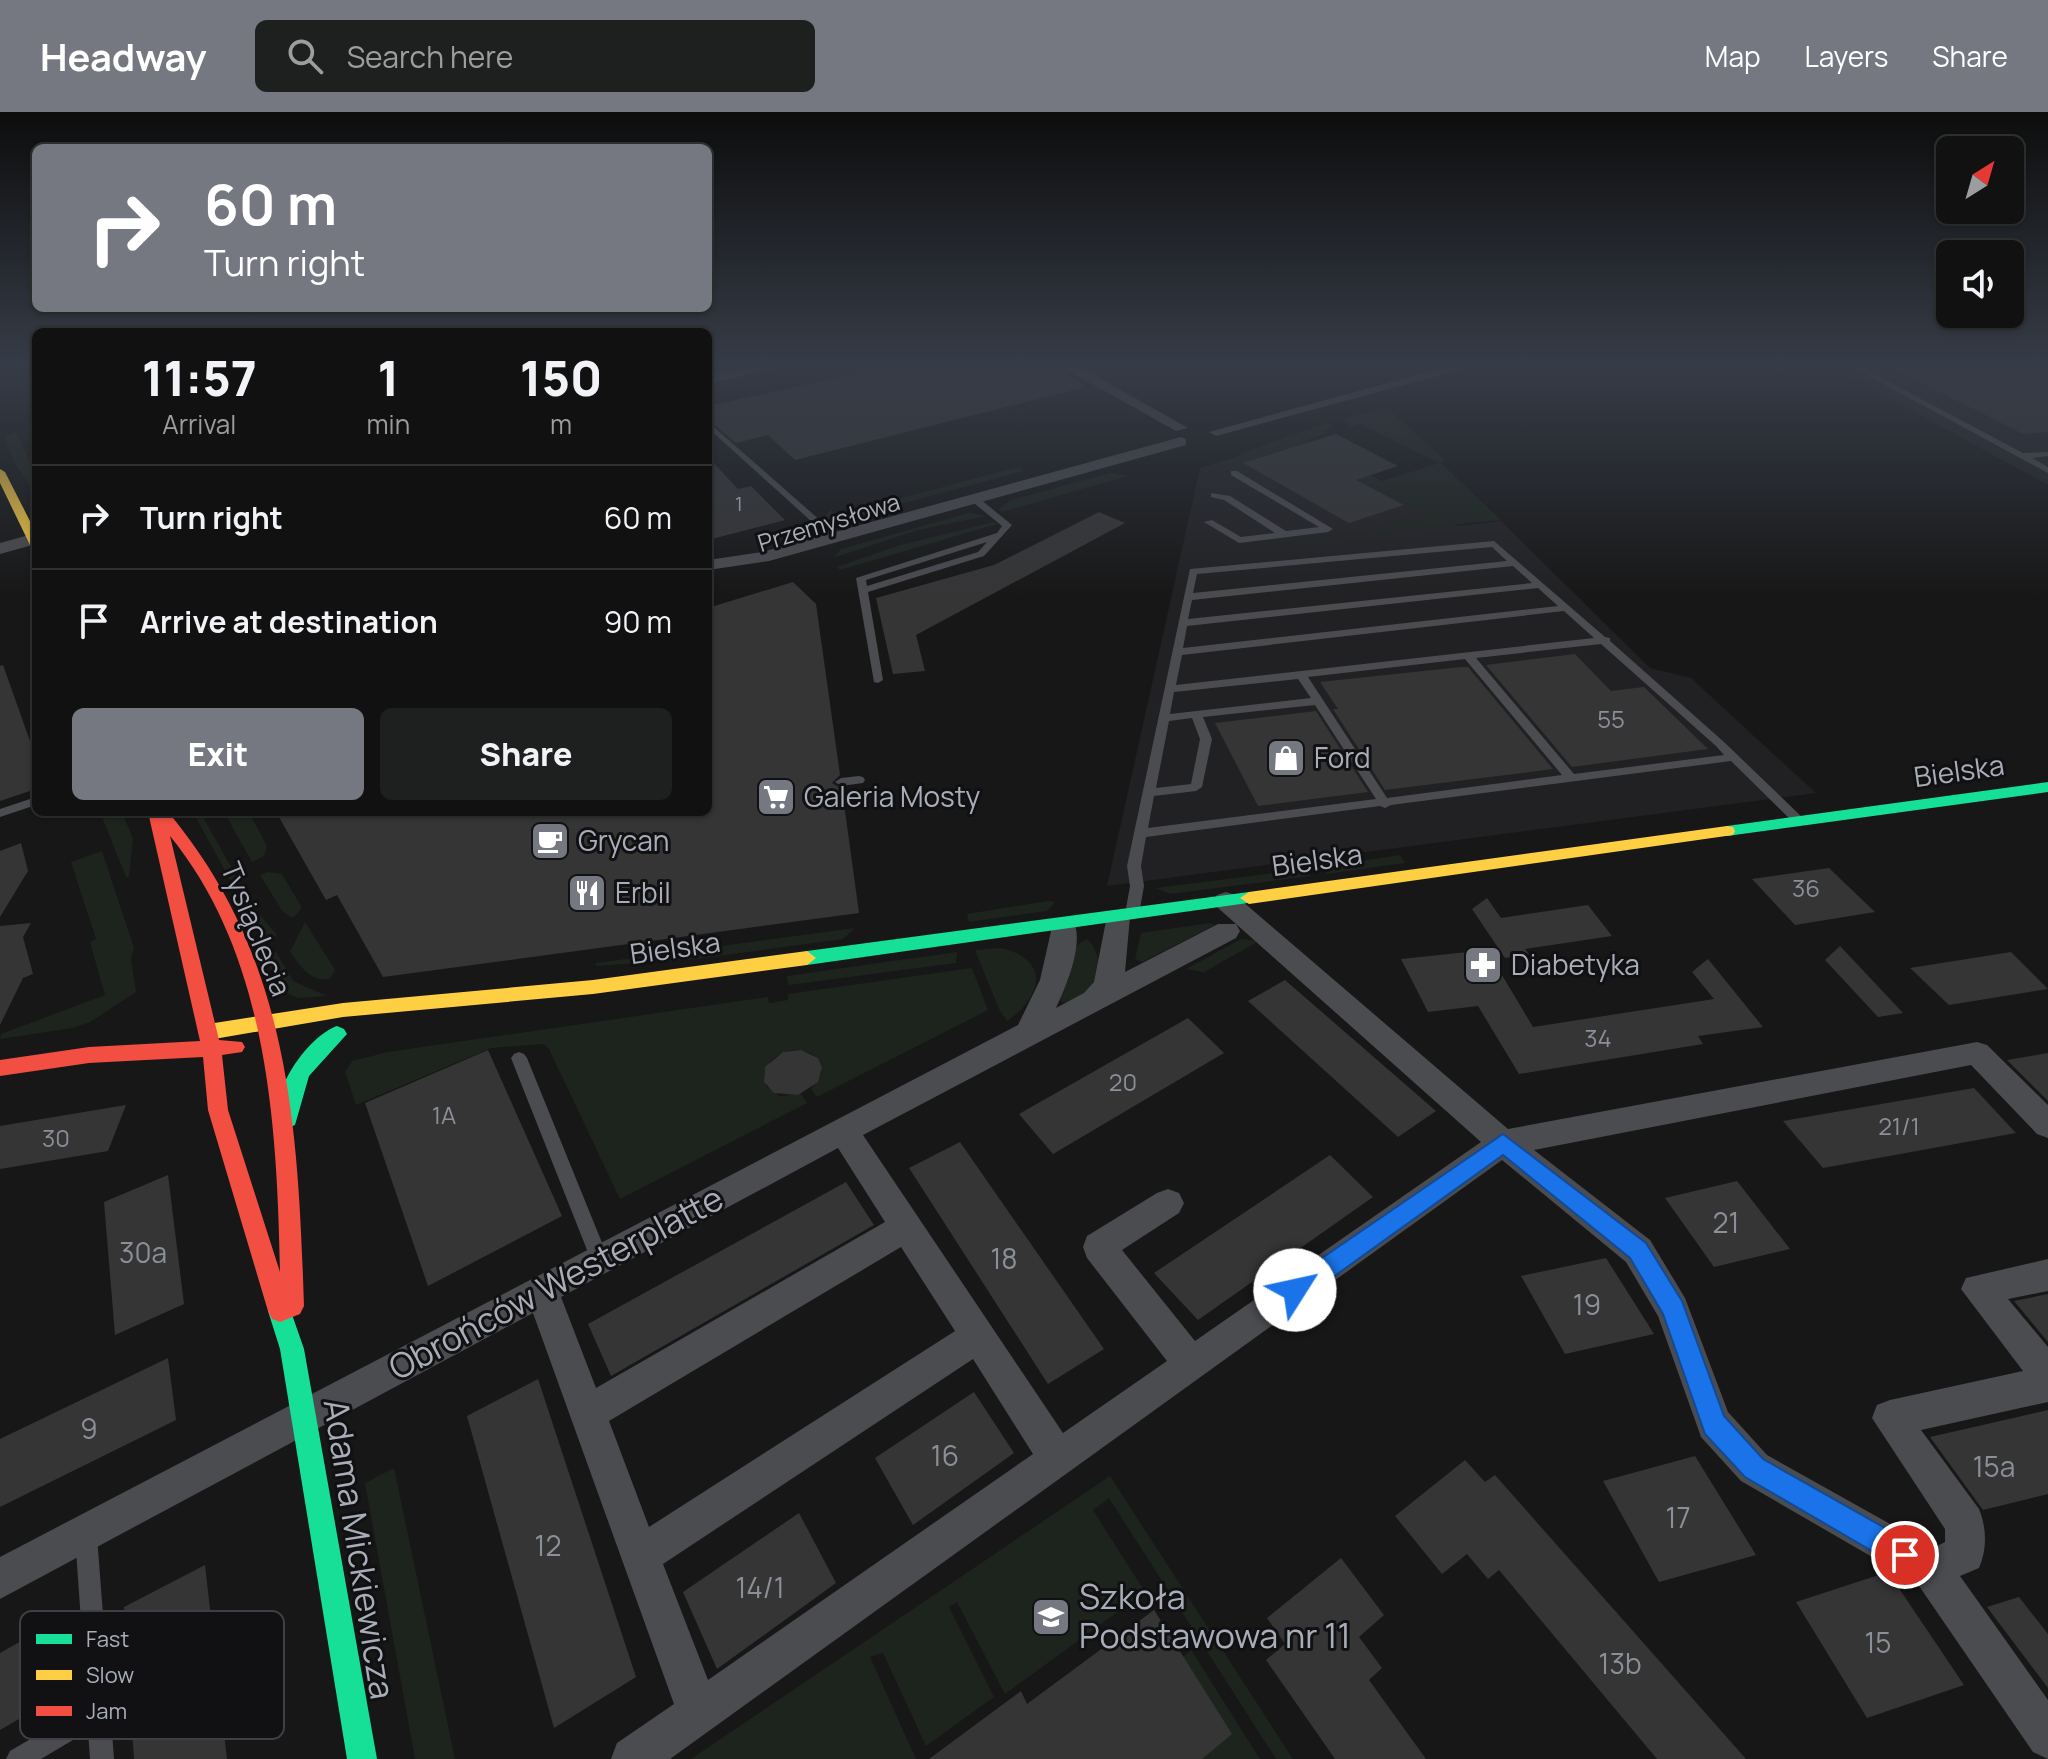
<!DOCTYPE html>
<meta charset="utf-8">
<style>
:root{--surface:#111;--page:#1e1f1f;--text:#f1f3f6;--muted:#9c9d9f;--line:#303131;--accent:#757880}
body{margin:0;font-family:Manrope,sans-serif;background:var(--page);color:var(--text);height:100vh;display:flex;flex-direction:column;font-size:30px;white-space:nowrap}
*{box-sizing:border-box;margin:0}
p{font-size:26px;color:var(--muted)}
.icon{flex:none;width:44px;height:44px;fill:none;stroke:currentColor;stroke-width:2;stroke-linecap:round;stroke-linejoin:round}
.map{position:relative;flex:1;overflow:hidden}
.sheet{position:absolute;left:32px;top:216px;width:680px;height:488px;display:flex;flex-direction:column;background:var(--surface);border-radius:12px;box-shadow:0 2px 6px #0004,0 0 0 2px var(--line)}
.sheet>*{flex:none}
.hud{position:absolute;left:32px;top:32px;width:680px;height:168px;border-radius:12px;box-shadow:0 2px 6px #0004,0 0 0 2px var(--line);background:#757880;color:#fff;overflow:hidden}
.needle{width:52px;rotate:37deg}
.fabs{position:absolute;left:1936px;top:24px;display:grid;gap:16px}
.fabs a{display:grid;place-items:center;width:88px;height:88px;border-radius:12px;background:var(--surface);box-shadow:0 2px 6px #0004,0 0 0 2px var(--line);font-size:40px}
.pin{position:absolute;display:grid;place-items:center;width:68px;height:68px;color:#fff;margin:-34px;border:4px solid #fff;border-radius:50%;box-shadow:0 2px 8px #0007}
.me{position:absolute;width:88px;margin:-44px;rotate:55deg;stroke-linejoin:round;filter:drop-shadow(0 0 6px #0008)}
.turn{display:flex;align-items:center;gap:28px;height:168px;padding:0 40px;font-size:36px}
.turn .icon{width:104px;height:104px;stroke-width:2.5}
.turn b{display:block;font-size:56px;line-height:68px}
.eta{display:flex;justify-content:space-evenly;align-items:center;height:136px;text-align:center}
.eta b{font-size:48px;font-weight:800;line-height:56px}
.button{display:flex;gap:16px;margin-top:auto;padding:16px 40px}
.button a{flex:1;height:92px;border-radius:12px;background:var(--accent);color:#fff;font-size:32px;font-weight:800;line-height:92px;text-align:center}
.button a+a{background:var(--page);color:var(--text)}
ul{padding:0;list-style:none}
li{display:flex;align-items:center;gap:24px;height:104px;padding:0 40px;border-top:2px solid var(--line)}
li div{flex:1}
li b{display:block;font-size:30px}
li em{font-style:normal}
header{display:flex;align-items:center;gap:48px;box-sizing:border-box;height:112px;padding:0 40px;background:var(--accent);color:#fff}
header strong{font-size:38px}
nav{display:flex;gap:44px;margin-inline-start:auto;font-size:28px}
.search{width:560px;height:72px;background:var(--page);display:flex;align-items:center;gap:20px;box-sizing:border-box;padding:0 28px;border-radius:12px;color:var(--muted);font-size:30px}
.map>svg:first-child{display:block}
.built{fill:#212123}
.green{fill:#1d241e}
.building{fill:#353536}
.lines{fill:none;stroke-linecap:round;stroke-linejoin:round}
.lane{fill:#4b4c50;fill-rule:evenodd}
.street{fill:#4b4c50;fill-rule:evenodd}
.fast{fill:#16e098;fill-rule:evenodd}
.slow{fill:#ffcf43;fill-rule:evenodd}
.jam{fill:#f24e42;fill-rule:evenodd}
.route{fill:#1a73e8;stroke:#114b97;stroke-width:2}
.labels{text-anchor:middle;stroke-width:6;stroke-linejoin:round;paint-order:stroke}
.far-number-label{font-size:20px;fill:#8b8f98}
.far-street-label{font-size:24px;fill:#a8adb8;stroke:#111113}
.number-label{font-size:24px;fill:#8b8f98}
.poi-label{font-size:28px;fill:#a8adb8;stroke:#111113;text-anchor:start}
.street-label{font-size:28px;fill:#a8adb8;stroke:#111113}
.near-number-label{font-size:28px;fill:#8b8f98}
.near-street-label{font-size:34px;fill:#a8adb8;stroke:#111113}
.near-poi-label{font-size:34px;fill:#a8adb8;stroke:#111113;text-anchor:start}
.key{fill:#111113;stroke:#3e4045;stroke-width:2}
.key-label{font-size:22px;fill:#a8adb8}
</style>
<header>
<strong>Headway</strong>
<div class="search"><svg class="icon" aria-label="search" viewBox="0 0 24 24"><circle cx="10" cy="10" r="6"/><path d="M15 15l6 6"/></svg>Search here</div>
<nav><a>Map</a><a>Layers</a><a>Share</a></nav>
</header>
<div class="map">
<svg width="2048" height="1647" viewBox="0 0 2048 1647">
<rect width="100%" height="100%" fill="#171717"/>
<g class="built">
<polygon points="1832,255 2048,255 2048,373"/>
<polygon points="1293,327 1458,414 1501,409 1650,556 1691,566 1816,681 1107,774 1200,356"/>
</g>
<g class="green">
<polygon points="1386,295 1445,348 1441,351 1501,408 1270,431 1269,429 1371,419 1406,406 1415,411 1425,407 1418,402 1422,400 1296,334 1247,348 1239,342 1327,311 1332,315 1324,319 1327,321 1304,329 1382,369 1439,351 1361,312 1351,315 1342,307"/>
<polygon points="15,320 35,359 36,383 16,353 5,326"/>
<polygon points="1018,355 1024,359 830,411 825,404 831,398 837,403"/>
<polygon points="1110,361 1128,364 1002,400 999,397 1011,388"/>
<polygon points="969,401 986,404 918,418 833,446 841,437"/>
<polygon points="993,410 997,412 840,458 837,455 897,434"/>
<polygon points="100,700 122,700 133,727 129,765 126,765"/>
<polygon points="193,700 200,700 255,797 277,823 264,830"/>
<polygon points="224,700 249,700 267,734 264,744 252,750"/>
<polygon points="102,739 134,836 131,846 136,880 90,910 72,916 0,927 1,922 105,883 90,830 96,827 71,750"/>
<polygon points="1400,743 1405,751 1326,762 1323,755"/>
<polygon points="1306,757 1310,764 1170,782 1156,776"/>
<polygon points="268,760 282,762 302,796 293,806 283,800 260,763"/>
<polygon points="1048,789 1055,790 1047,799 969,810 967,802"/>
<path d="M 305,810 L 335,858 L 331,866 C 311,872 301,854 290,840 Z"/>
<polygon points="1210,811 1215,813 1142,850 1135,847 1141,821"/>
<polygon points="855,816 843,827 697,847 596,854 596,851"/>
<path d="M 1087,827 C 1111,849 1094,889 1062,891 L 1060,887 C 1065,867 1066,836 1087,827 Z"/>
<polygon points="1241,827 1259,829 1204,860 1186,857"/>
<path d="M 1001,836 C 1051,848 1042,885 1007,909 L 999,897 L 975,838 Z"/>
<polygon points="276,840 293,869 327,884 298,886 280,878 267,848"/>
<polygon points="957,840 956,851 788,873 787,864"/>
<path d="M 972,856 L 988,898 L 817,985 L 811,977 L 822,961 L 818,946 C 799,932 774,937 764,960 L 766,974 L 780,984 L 801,982 L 807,991 L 620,1087 L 549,937 L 544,932 L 491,936 L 356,993 L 345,960 L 352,949 L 388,940 L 768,885 L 769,891 L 788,888 L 788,882 Z"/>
<polygon points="394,1356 455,1647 415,1647 365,1371"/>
<polygon points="1110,1364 1293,1647 1276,1647 1109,1386 1093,1398 1145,1480 1005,1582 957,1490 949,1495 994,1585 926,1634 883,1541 870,1545 916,1647 691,1647"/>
<polygon points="1191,1538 1260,1647 1202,1647 1183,1545"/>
</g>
<g class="building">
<polygon points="886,255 1054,255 1086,275 795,348 768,323 736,331 708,307 708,294"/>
<polygon points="1891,255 2048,255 2048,320 2023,322"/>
<polygon points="1336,322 1398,354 1356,368 1404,393 1349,411 1243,351"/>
<polygon points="708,345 738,377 751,374 785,408 708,428"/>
<polygon points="1099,400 1125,411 916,523 925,559 893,562 876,486 994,453"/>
<polygon points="793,470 816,492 840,663 832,671 842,677 859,801 383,865 337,783 326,788 276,700 708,700 708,496"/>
<polygon points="1575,542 1611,579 1644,575 1708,637 1572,655 1486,553"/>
<polygon points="3,553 36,646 36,677 0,689 0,554"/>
<polygon points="1461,555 1468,555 1553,657 1385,678 1333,597 1338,597 1320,570"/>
<polygon points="1316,599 1368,680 1258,694 1215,611"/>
<polygon points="21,731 28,759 0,805 0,739"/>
<polygon points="1829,756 1875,800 1795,813 1752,767"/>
<polygon points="1487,786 1501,806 1588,793 1612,824 1525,837 1529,842 1505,846 1472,797"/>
<polygon points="31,811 23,825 33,862 23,866 0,913 0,814"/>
<polygon points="1840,834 1903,901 1878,905 1825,848"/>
<polygon points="1487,838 1533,915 1714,887 1692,860 1708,847 1763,915 1698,924 1703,932 1519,962 1478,894 1428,900 1401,847"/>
<polygon points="2011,840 2048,877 1949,893 1910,856"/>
<polygon points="1285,868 1436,999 1398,1025 1248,889"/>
<polygon points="1188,906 1224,941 1053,1042 1019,1002"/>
<polygon points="488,938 562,1104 428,1174 365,991"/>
<polygon points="801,938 818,946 822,956 818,970 798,983 774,981 764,970 765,955 783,940"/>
<polygon points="2048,941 2048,989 2007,948"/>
<polygon points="1974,976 2016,1021 1823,1056 1783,1009"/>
<polygon points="126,993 108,1039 0,1057 0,1014"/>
<polygon points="960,1030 1104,1237 1048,1272 909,1056"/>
<polygon points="1330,1043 1373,1085 1198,1208 1154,1161"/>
<polygon points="168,1063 184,1192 115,1223 104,1090"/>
<polygon points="1737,1069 1790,1137 1714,1155 1665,1086"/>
<polygon points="846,1070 874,1113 611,1264 588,1212"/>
<polygon points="1606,1146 1654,1222 1565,1242 1521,1164"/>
<polygon points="2048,1182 2048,1230 2014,1189"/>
<polygon points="168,1246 176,1308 0,1395 0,1327"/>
<polygon points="538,1267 636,1565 554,1616 467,1304"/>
<polygon points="974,1280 1014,1341 913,1413 875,1346"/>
<polygon points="2048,1298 2048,1382 1983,1398 1930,1325"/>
<polygon points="1695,1344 1756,1443 1659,1470 1603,1369"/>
<polygon points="1465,1348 1485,1370 1495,1363 1746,1647 1657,1647 1499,1458 1488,1467 1467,1442 1442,1462 1395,1404"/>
<polygon points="799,1401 836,1471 717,1557 683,1480"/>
<polygon points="1341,1446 1384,1503 1359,1525 1382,1556 1369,1568 1426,1647 1335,1647 1266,1548 1285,1532 1267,1506"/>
<polygon points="205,1453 227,1647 134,1647 124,1495"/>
<polygon points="1888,1460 1964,1573 1867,1606 1796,1490"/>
<polygon points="2019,1485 2048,1522 2048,1576 1987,1495"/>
<polygon points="1154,1498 1232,1622 1202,1647 929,1647 1021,1579 1027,1592"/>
<polygon points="41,1518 45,1592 0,1618 0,1541"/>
</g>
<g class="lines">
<g class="lane">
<polygon points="1852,255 1861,255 2023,341 2048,340 2048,344 2032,346 2048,355 2048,361"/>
<polygon points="708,310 838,424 838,428 832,428 708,316"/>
<polygon points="1231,359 1237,359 1333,417 1328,420 1239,431 1204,410 1212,408 1241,425 1275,421 1224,388 1211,385 1211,381 1230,384 1286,419 1319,415 1231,363"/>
<path d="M 974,387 L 980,387 L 1012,413 L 984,444 L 868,480 L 883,568 L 878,571 L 874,570 L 856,466 L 997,421 L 1002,414 L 974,391 ZM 987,430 L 978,440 L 867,474 L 866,468 Z"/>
<path d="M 1494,429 L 1605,525 L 1610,526 L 1610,529 L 1724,630 L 1803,706 L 1805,709 L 1803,712 L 1795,712 L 1731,649 L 1391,693 L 1385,696 L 1380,694 L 1146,725 L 1141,754 L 1144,774 L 1139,802 L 1132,807 L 1127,805 L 1125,802 L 1130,774 L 1127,754 L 1190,457 ZM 1492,435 L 1507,449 L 1193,481 L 1197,462 ZM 1513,454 L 1532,471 L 1188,507 L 1192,488 ZM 1538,476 L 1558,494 L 1183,536 L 1187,514 ZM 1564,499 L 1594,526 L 1176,573 L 1182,543 ZM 1601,532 L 1716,634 L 1724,643 L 1574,662 L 1476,546 ZM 1465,547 L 1562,663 L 1387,686 L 1308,565 ZM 1298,567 L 1311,586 L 1170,602 L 1174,580 ZM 1315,593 L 1376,687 L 1148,716 L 1154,684 L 1196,679 L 1202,675 L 1212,627 L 1203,605 ZM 1192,606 L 1200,627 L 1191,672 L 1156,676 L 1169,609 Z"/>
<polygon points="859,664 863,665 865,668 863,671 841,674 835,670 841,666"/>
<polygon points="36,685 36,693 0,705 0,697"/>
<polygon points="519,940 524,942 527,946 609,1148 606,1154 600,1156 594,1154 591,1148 511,946 514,942"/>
<polygon points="86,1413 93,1417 97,1424 114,1647 90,1647 88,1619 41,1647 6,1647 10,1639 87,1594 75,1424 79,1417"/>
</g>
<g class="street">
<polygon points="750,255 778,255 708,272 708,264"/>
<polygon points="1062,255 1080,255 1188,316 1176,319"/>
<polygon points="1446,255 1470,255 1216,324 1209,320"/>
<polygon points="1181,325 1186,327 1186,333 769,449 708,458 708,448 762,440"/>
<polygon points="36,421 36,432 0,442 0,431"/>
<path d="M 1226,780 L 1235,783 L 1508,1017 L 1977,930 L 1987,933 L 2048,993 L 2048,1026 L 2037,1022 L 1971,953 L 1534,1038 L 1650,1128 L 1685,1186 L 1728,1300 L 1767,1343 L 1933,1436 L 1945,1430 L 1945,1417 L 1872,1306 L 1877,1293 L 1890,1288 L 2023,1259 L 1961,1177 L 1966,1166 L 2048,1147 L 2048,1179 L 2008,1187 L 2048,1235 L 2048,1290 L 1921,1318 L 1979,1397 C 1987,1417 1987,1437 1979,1456 L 1960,1464 L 2048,1588 L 2048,1647 L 2033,1640 L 1917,1471 L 1741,1369 L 1701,1325 L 1658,1204 L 1626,1150 L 1502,1048 L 670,1647 L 611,1647 L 617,1631 L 674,1592 L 533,1201 L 0,1487 L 0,1445 L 1018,913 L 1040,868 L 1054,806 L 1072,806 C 1086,829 1066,874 1056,896 L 1084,881 L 1094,870 L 1108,799 L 1126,799 L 1130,805 L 1125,860 L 1218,812 L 1236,812 L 1240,819 L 1236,826 L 863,1023 L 1063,1321 L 1167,1249 L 1087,1146 L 1083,1135 L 1087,1124 L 1157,1081 L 1168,1077 L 1179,1081 L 1184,1091 L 1179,1101 L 1122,1138 L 1195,1229 L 1481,1030 L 1217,795 L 1213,789 L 1217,783 ZM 838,1036 L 885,1110 L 596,1276 L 561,1185 ZM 901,1135 L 955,1219 L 649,1415 L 609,1309 ZM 973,1247 L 1033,1342 L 708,1568 L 663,1452 Z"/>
</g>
<g class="fast">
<polygon points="2048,670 2048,680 1727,724 1719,719 1727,714"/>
<polygon points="1249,780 1258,786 1255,790 807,853 798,846 807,839"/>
<path d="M 337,914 L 344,917 L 347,922 L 309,964 L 295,1013 L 288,1016 L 281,1013 C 266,983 308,924 337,914 Z"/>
<polygon points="280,1188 288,1191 304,1237 377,1647 347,1647 280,1237 268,1199 272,1191"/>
</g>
<g class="slow">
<polygon points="0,357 5,360 36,421 36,437 30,433 0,371"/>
<polygon points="1727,714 1733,715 1735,719 1733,723 1249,792 1240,786 1249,780"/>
<polygon points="807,839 816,846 807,853 593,882 343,905 208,928 201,925 198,920 201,915 208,912 343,891 593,868"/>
</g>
<path class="jam" d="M 148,700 L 168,700 C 290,845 298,1013 304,1194 L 300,1202 L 280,1210 L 272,1207 L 268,1199 L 208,998 L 203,945 L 89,951 L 0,964 L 0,948 L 89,935 L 200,929 ZM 170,724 C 268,844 277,1012 280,1160 L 228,998 L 222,943 L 242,940 L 245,935 L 242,930 L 219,928 Z"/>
</g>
<linearGradient id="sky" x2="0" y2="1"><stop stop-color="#0d0d0d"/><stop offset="0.52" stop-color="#363c47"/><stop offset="1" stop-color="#363c47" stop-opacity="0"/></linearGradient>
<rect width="2048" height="486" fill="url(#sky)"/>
<polygon class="route" points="1503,1022 1646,1131 1682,1189 1724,1304 1763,1347 1915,1433 1919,1443 1915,1453 1905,1457 1896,1453 1745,1365 1705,1322 1663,1202 1630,1146 1503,1043 1304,1186 1295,1189 1287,1186 1284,1178 1287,1170"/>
<defs>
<g id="shop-square" transform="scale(2)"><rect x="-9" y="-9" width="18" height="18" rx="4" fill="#757880" stroke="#111113"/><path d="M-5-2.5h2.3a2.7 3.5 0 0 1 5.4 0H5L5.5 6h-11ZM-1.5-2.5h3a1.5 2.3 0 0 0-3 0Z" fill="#fff"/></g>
<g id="supermarket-square" transform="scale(2)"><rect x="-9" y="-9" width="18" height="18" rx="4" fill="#757880" stroke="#111113"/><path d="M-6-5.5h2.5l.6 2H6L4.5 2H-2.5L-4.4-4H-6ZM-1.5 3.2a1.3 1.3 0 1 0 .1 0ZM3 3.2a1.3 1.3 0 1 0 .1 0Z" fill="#fff"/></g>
<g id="cafe-square" transform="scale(2)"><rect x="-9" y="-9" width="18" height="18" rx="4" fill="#757880" stroke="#111113"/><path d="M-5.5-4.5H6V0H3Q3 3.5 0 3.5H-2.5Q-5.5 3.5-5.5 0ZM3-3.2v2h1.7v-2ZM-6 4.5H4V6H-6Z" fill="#fff"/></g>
<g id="restaurant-square" transform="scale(2)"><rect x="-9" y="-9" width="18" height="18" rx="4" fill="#757880" stroke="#111113"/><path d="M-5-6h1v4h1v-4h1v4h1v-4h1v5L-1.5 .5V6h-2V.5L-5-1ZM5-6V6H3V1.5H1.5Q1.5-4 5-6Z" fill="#fff"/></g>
<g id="pharmacy-square" transform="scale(2)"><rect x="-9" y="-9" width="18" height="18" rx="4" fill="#757880" stroke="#111113"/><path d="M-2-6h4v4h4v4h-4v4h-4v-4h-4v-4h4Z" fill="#fff"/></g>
<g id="school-square" transform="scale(2)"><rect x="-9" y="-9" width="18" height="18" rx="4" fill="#757880" stroke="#111113"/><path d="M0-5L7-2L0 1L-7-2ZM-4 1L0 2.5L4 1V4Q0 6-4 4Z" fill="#fff"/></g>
</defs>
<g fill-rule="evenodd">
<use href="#shop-square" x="1286" y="646"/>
<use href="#supermarket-square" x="776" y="685"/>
<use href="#cafe-square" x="550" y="729"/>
<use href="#restaurant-square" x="587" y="781"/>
<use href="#pharmacy-square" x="1483" y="853"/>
<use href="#school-square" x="1051" y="1505"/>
</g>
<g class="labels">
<g class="far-number-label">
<text x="739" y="399">1</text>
</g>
<g class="far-street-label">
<text transform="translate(829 411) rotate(-17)" y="8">Przemysłowa</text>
</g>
<g class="number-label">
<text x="1611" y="616">55</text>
<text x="1806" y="785">36</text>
<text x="1598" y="935">34</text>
<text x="1123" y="979">20</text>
<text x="444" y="1012">1A</text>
<text x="1899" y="1023">21/1</text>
<text x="56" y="1035">30</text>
</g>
<g class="poi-label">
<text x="1314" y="656">Ford</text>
<text x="804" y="695">Galeria Mosty</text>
<text x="578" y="739">Grycan</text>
<text x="615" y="791">Erbil</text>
<text x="1511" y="863">Diabetyka</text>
</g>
<g class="street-label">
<text transform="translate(1959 659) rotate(-8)" y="10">Bielska</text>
<text transform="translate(1317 748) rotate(-8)" y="10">Bielska</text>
<text transform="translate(256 817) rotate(68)" y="10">Tysiąclecia</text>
<text transform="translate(675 836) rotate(-8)" y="10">Bielska</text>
</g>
<g class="near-number-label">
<text x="1726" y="1121">21</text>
<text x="143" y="1151">30a</text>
<text x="1004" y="1157">18</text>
<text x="1587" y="1203">19</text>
<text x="89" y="1327">9</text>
<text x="945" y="1354">16</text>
<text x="1994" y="1365">15a</text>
<text x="1678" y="1416">17</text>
<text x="548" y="1444">12</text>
<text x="760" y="1486">14/1</text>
<text x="1878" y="1541">15</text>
<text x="1620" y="1562">13b</text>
</g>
<g class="near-street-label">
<text transform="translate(556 1171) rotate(-28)" y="12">Obrońców Westerplatte</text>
<text transform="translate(359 1437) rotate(81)" y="12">Adama Mickiewicza</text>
</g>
<g class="near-poi-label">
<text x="1079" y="1497">Szkoła<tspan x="1079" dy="39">Podstawowa nr 11</tspan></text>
</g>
</g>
<rect x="20" y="1499" width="264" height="128" rx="12" class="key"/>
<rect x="36" y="1522" width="36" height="10" fill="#16e098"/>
<rect x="36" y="1558" width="36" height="10" fill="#ffcf43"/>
<rect x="36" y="1594" width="36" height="10" fill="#f24e42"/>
<g class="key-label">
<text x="86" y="1535">Fast</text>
<text x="86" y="1571">Slow</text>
<text x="86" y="1607">Jam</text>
</g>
</svg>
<div class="fabs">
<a><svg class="needle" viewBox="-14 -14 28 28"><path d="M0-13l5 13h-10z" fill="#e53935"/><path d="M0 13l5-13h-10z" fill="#9c9d9f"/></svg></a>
<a><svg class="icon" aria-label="sound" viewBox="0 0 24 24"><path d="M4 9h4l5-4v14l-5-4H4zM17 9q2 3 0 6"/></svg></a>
</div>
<div class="pin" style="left:1905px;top:1443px;background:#d93025"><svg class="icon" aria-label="arrive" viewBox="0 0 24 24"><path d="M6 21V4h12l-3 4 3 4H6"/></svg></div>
<svg class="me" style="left:1295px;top:1178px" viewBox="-20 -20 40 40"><circle r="19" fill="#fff"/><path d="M0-13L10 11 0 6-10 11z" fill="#1a73e8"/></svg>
<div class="hud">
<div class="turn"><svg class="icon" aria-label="right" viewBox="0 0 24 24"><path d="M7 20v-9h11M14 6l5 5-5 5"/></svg><div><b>60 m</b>Turn right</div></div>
</div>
<section class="sheet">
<div class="eta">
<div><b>11:57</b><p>Arrival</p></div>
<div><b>1</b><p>min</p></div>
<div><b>150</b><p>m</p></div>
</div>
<ul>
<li><svg class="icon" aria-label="right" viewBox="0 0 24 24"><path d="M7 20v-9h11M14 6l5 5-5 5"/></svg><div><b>Turn right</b></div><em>60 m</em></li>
<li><svg class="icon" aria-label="arrive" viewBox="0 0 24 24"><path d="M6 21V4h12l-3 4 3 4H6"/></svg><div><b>Arrive at destination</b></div><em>90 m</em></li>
</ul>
<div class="button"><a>Exit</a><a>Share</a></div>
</section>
</div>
